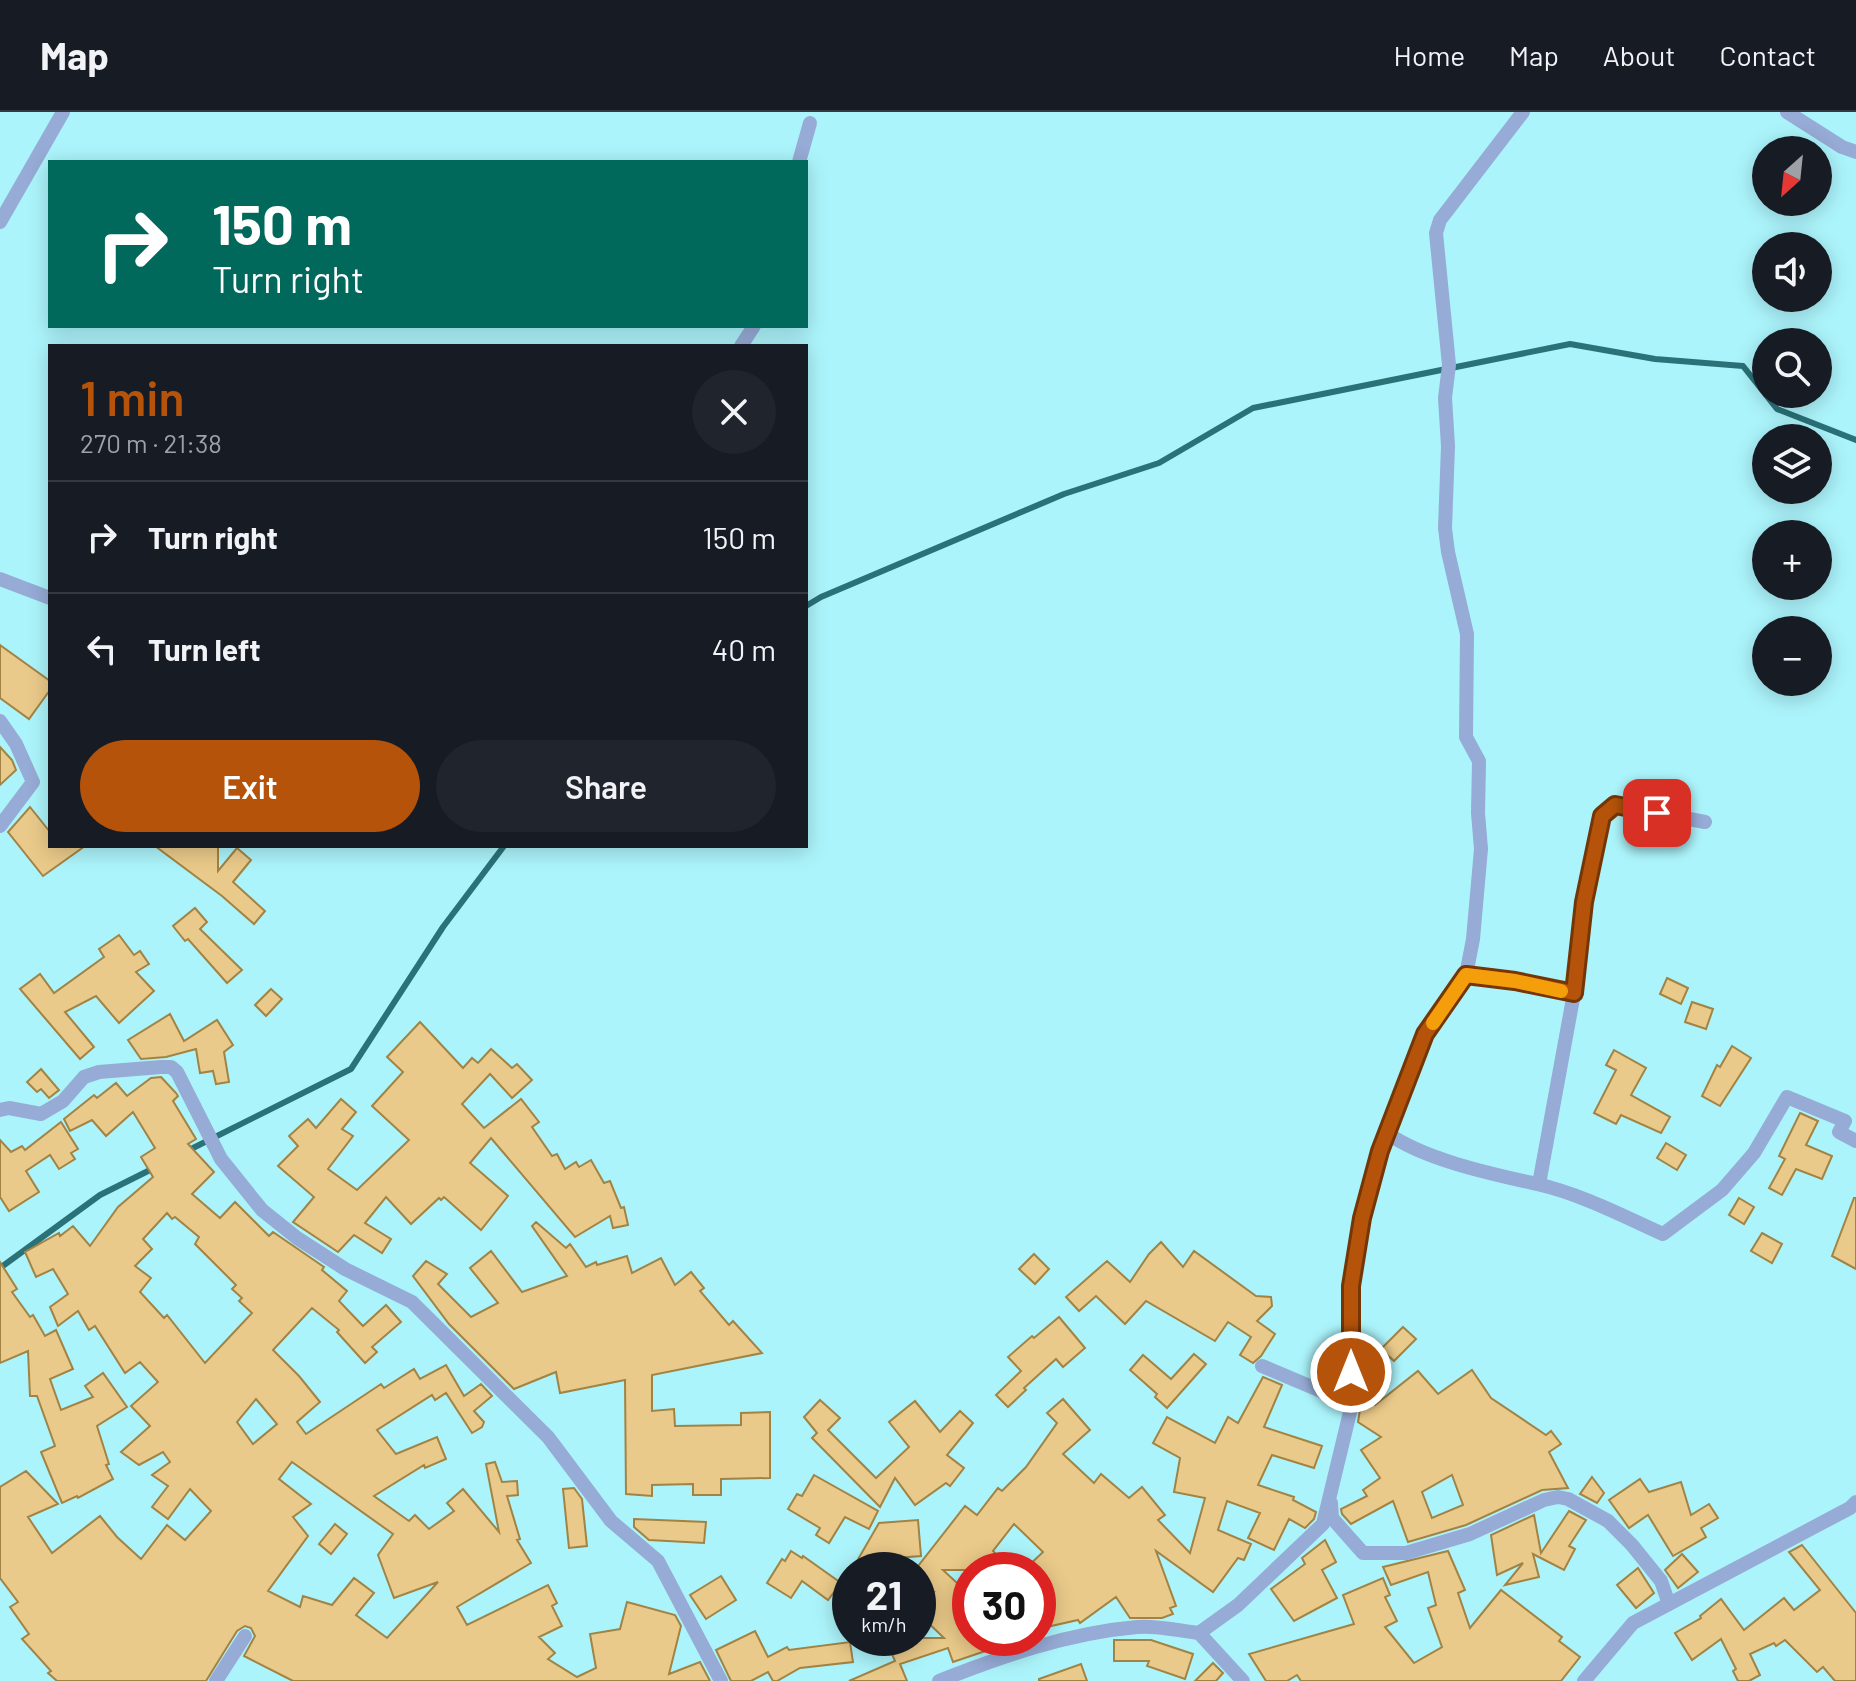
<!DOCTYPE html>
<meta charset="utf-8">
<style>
:root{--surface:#171b24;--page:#20242c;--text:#f1f3f6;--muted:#9ea1a6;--line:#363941;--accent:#b45309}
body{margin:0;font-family:Barlow,sans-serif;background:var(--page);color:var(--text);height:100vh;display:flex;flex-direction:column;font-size:30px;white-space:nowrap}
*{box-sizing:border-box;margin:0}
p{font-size:26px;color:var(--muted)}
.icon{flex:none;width:44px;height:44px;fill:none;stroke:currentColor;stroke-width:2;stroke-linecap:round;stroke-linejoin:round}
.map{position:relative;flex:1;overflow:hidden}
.drawer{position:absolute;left:48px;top:232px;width:760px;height:504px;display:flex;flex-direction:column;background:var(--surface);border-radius:0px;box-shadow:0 4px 20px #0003}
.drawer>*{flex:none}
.top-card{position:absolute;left:48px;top:48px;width:760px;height:168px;border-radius:0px;box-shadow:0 4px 20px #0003;background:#00695c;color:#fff;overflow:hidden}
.needle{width:52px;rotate:207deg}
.buttons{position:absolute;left:1752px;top:24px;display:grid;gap:16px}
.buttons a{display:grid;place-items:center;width:80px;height:80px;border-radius:50%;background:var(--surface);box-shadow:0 4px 20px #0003;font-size:40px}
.speed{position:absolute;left:832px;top:1440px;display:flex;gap:16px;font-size:40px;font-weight:700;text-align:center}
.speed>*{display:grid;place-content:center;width:104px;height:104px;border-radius:50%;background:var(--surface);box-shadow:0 4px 20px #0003;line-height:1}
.speed small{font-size:20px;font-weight:400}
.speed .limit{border:12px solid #d22;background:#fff;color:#111}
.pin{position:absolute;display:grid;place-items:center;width:68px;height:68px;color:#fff;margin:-34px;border-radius:16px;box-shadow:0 4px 12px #0006}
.me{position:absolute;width:88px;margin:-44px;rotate:0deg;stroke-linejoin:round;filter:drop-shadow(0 0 6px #0008)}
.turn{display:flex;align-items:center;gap:28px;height:168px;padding:0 32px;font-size:36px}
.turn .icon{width:104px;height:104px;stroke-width:2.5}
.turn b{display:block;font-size:56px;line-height:68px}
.round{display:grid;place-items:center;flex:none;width:84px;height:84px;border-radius:42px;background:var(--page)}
.summary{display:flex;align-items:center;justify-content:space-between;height:136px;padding:0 32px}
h1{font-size:48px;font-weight:600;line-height:60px;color:var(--accent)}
.button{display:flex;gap:16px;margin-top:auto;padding:16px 32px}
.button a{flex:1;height:92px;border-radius:48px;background:var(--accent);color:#fff;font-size:32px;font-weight:600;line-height:92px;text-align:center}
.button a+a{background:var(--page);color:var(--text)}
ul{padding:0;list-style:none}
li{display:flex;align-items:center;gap:24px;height:112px;padding:0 32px;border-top:2px solid var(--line)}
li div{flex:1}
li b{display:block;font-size:30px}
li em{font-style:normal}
header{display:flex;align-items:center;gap:48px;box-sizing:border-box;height:112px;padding:0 40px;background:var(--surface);border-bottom:2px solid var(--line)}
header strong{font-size:38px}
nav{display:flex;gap:44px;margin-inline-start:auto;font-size:28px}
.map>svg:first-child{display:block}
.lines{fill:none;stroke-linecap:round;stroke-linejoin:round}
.stream{stroke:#2b7178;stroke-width:6}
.building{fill:#eaca8a;stroke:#a18344;stroke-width:2;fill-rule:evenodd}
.minor{stroke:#96abd5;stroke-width:14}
.route-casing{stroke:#753606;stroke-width:20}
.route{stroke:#b45309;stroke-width:14}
.slow{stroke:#f59e0b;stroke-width:14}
</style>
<header>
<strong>Map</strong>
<nav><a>Home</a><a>Map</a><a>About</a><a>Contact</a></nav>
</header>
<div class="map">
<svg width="1856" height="1569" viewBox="0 0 1856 1569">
<rect width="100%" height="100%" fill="#acf4fb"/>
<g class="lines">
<g class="stream">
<polyline points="806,494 821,485 1064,382 1159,351 1253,296 1570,232 1655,247 1743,254 1777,297 1856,328"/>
<polyline points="185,1040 351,957 443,815 504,734"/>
<polyline points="0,1156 100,1083 154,1056"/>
</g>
</g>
<g class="building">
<polygon points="0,533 50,569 50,578 29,607 0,586"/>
<polygon points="0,635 12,648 16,658 0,673"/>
<polygon points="30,695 50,720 50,734 85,734 43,764 8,720"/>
<polygon points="155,734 218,734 218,759 237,736 251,748 233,770 265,799 254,812 222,784"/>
<polygon points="195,796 207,810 200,817 242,858 227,871 188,827 185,829 173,814"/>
<polygon points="119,823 134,843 140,839 149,852 136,860 154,879 119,911 96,884 65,900 94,935 80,947 20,877 40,862 54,881 104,845 99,837"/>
<polygon points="1667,866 1688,876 1681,892 1660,882"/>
<polygon points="271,877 282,887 266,904 255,893"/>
<polygon points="1692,890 1713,897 1706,917 1685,910"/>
<polygon points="170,902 184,929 217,908 233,933 224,940 229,970 216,972 213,959 200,961 196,937 166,945 141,947 128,928"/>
<polygon points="420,910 463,956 472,946 478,951 491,937 512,956 517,952 532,968 512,986 490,962 462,992 484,1016 521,987 539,1010 532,1015 552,1044 557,1042 565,1057 576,1050 579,1055 591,1048 604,1071 610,1069 621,1096 624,1095 628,1113 613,1116 610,1104 575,1125 491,1026 470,1051 508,1084 481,1118 444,1085 441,1088 439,1086 411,1112 386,1085 365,1111 391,1127 382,1141 354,1123 338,1140 293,1110 314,1085 278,1054 298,1034 289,1024 308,1007 316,1016 341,987 356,1000 342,1017 353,1024 328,1057 357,1078 409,1028 372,994 403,960 387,945"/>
<polygon points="1732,934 1751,946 1720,994 1702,984 1717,953 1720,955"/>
<polygon points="1614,938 1646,956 1631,983 1670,1005 1661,1021 1621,1003 1616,1012 1594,1001 1616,958 1606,953"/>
<polygon points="41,957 59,978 49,986 41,977 37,980 27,970"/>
<path d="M 161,965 L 176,981 L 178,984 L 173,989 L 196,1027 L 188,1032 L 214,1060 L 192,1082 L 220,1106 L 235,1090 L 269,1124 L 273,1120 L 324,1155 L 322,1158 L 347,1179 L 339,1189 L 363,1214 L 386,1193 L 401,1210 L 372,1235 L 377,1240 L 365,1251 L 337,1220 L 339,1218 L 312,1196 L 273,1238 L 299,1264 L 320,1290 L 297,1310 L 306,1322 L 381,1272 L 384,1276 L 414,1257 L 420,1267 L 446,1253 L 464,1284 L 481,1272 L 492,1284 L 474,1299 L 484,1310 L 482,1315 L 472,1321 L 446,1281 L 435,1288 L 432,1283 L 377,1318 L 396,1342 L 437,1325 L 446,1347 L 425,1356 L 424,1353 L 374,1384 L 409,1409 L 415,1403 L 429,1417 L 454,1399 L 447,1391 L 463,1377 L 499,1420 L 486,1352 L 495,1350 L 502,1370 L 517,1369 L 518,1383 L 507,1384 L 520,1427 L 517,1428 L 531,1451 L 457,1495 L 467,1513 L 548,1473 L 557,1491 L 552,1494 L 562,1514 L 539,1525 L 555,1541 L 548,1547 L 577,1565 L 596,1556 L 590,1522 L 620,1517 L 627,1490 L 675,1503 L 681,1514 L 669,1562 L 700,1550 L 710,1569 L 293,1569 L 244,1544 L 255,1524 L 251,1516 L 245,1514 L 237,1519 L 206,1569 L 57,1569 L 48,1561 L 51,1559 L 22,1527 L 29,1522 L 10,1495 L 18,1490 L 0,1466 L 0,1375 L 26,1359 L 58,1392 L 28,1405 L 52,1441 L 100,1404 L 117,1425 L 141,1447 L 167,1413 L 185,1428 L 211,1399 L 190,1377 L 168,1407 L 152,1395 L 168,1374 L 152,1363 L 170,1350 L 163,1340 L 139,1353 L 121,1340 L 150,1314 L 131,1294 L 158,1270 L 140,1250 L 125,1261 L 95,1214 L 89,1218 L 78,1199 L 58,1214 L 50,1195 L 68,1182 L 53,1157 L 36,1165 L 25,1140 L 59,1121 L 60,1124 L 73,1114 L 90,1134 L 118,1095 L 153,1065 L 141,1045 L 155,1036 L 133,1000 L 106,1024 L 92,1008 L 70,1019 L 64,1007 L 94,983 L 97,986 L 116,971 L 127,984 L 151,966 ZM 167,1101 L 172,1107 L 175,1105 L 199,1125 L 195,1132 L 236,1173 L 232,1177 L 242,1186 L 239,1189 L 252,1201 L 205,1251 L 167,1203 L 164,1206 L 140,1180 L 151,1166 L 135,1154 L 152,1137 L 143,1127 ZM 256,1287 L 277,1312 L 253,1332 L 237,1310 ZM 292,1350 L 393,1422 L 378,1443 L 394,1486 L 438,1470 L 387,1526 L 356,1503 L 374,1481 L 354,1466 L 332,1493 L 303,1484 L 300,1495 L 268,1479 L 308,1424 L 293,1405 L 311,1392 L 279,1367 Z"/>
<polygon points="1800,1001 1818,1009 1806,1033 1832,1044 1822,1067 1796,1057 1782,1083 1769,1076 1785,1047 1779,1044"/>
<polygon points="61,1010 78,1037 71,1041 75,1047 59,1057 50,1043 26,1059 39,1080 9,1099 0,1085 0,1028 11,1040 22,1034 25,1038"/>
<polygon points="1666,1031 1686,1043 1677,1058 1657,1046"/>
<polygon points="1739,1086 1754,1095 1744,1112 1729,1103"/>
<polygon points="1854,1086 1856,1086 1856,1157 1832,1144"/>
<polygon points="536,1110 566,1136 570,1132 586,1155 596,1150 597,1153 627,1144 632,1161 661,1146 675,1173 691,1160 704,1176 700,1179 729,1213 733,1209 762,1241 652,1263 652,1299 674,1297 675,1314 741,1313 741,1301 770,1300 770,1366 721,1367 721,1383 693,1383 693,1372 652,1373 652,1384 626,1382 625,1268 560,1281 556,1260 514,1277 449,1212 413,1164 426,1149 447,1162 438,1172 471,1205 498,1191 470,1156 491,1139 522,1180 567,1164 532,1114"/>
<polygon points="1762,1121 1782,1132 1772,1151 1751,1139"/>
<polygon points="1161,1130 1183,1155 1194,1139 1256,1184 1271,1185 1272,1194 1257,1209 1275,1222 1261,1244 1253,1251 1240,1243 1251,1225 1228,1210 1215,1229 1146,1189 1125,1212 1096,1184 1079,1199 1066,1185 1107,1149 1130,1170 1149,1142"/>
<polygon points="1034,1142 1049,1157 1035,1172 1019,1157"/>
<polygon points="0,1150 17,1177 12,1180 30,1205 33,1203 45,1224 56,1218 73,1257 50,1267 61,1298 93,1285 85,1274 103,1261 127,1295 97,1314 109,1352 106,1353 113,1367 78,1386 77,1384 62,1391 41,1340 55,1334 37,1284 30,1284 28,1239 0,1251"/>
<polygon points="1059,1205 1085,1236 1063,1255 1056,1247 1024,1276 1026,1278 1008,1295 996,1283 1021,1259 1008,1245 1032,1224 1034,1226"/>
<polygon points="1403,1215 1416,1227 1394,1249 1381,1237"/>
<polygon points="1194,1242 1206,1252 1167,1296 1155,1285 1157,1282 1130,1258 1143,1243 1171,1267"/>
<path d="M 1472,1258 L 1491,1286 L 1546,1323 L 1551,1319 L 1561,1332 L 1549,1340 L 1568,1376 L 1542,1378 L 1466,1413 L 1408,1430 L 1393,1389 L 1351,1412 L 1342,1402 L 1341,1397 L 1367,1384 L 1363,1378 L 1380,1366 L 1361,1338 L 1381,1325 L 1358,1310 L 1362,1285 L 1375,1293 L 1418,1259 L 1438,1282 ZM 1452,1363 L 1463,1393 L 1432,1406 L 1422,1380 Z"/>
<polygon points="1263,1265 1282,1273 1264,1315 1322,1334 1314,1356 1272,1343 1258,1373 1294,1385 1293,1388 1316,1400 1314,1407 1305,1416 1289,1407 1274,1438 1248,1426 1260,1401 1227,1389 1218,1418 1251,1432 1244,1448 1238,1446 1213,1480 1156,1439 1176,1494 1170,1496 1173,1502 1162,1506 1130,1506 1116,1485 1080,1511 1078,1508 1038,1517 1038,1458 1024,1458 1043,1440 1014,1412 993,1439 1011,1458 943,1458 970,1483 964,1489 970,1503 970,1526 1014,1526 1015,1529 953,1550 948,1536 900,1552 907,1569 849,1569 895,1549 885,1526 944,1526 918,1501 918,1497 934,1480 918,1477 918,1458 915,1458 965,1394 977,1403 998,1376 1002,1379 1026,1355 1057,1311 1047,1301 1063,1287 1090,1318 1063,1342 1094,1371 1101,1362 1129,1386 1142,1375 1165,1403 1158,1408 1190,1441 1205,1386 1174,1380 1180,1346 1153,1331 1167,1305 1215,1331 1228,1305 1238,1311"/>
<polygon points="820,1288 840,1306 828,1318 876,1366 909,1335 889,1310 915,1289 940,1320 960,1299 973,1311 947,1343 964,1356 950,1374 946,1371 915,1393 895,1366 880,1395 812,1326 817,1321 804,1305"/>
<polygon points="814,1363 878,1399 869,1417 845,1405 829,1431 816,1423 820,1416 788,1397 797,1382 802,1384"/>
<polygon points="1592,1365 1604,1381 1597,1391 1580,1382"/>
<polygon points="1640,1367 1649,1380 1681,1370 1691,1403 1709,1392 1718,1406 1701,1416 1706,1425 1673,1444 1648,1403 1629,1416 1609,1388"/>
<polygon points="574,1376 582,1387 587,1434 569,1436 563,1377"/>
<polygon points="1569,1399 1586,1408 1569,1434 1575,1437 1564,1458 1533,1442 1539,1465 1505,1473 1523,1451 1497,1463 1491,1423 1534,1403 1541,1441"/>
<polygon points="634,1407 706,1410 704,1431 649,1428 634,1415"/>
<polygon points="918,1408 921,1444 857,1449 879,1411"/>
<polygon points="335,1412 347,1422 331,1442 319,1432"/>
<polygon points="1325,1428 1336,1450 1322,1458 1337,1486 1294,1509 1271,1477 1305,1452 1302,1446"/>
<polygon points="1802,1433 1856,1501 1856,1569 1835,1569 1823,1555 1817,1560 1785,1528 1776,1534 1774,1531 1750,1542 1760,1563 1749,1569 1738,1569 1733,1559 1736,1557 1721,1527 1692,1548 1675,1521 1701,1506 1700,1504 1721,1487 1744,1518 1784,1486 1794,1498 1820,1478 1789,1440"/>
<polygon points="791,1439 802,1446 803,1444 841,1471 828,1488 802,1469 791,1486 767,1471 782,1447 785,1449"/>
<polygon points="1448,1439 1465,1478 1458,1481 1470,1516 1501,1478 1562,1525 1559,1529 1580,1545 1561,1569 1301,1569 1297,1563 1287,1569 1266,1569 1249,1542 1354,1512 1343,1483 1383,1466 1390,1483 1385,1485 1397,1509 1385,1515 1414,1551 1442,1535 1428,1496 1436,1493 1428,1460 1391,1473 1383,1455"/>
<polygon points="1682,1442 1698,1460 1678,1476 1665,1458"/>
<polygon points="1638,1456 1654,1481 1636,1496 1617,1473"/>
<polygon points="721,1464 736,1488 706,1507 690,1483"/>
<polygon points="755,1519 768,1545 787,1535 789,1538 850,1530 853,1550 800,1556 777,1569 773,1569 768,1560 751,1569 731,1569 716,1538"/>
<polygon points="1114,1528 1151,1528 1193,1542 1185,1567 1147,1554 1149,1549 1114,1549"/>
<polygon points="1213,1551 1223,1561 1216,1569 1195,1569"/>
<polygon points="1081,1552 1087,1569 1039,1569 1039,1567"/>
</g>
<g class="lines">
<g class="minor">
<polyline points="1787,0 1842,35 1856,40"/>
<polyline points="799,50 810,11"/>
<polyline points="0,110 63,0"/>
<polyline points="741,234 754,214"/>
<polyline points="0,467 50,486"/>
<polyline points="0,609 16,632 33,670 0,714"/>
<polyline points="1466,863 1515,869 1574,881 1539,1072"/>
<polyline points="1574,881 1584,790 1602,704 1615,693 1705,710"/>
<polyline points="0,998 9,996 41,1002 63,989 84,965 99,960 161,955 171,955 177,960 221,1047 262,1098 297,1126 345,1157 412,1190 548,1325 611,1409 658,1449 721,1569"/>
<path d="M 1387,1021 C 1425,1048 1492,1062 1537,1072 C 1581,1082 1623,1104 1663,1122 L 1722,1078 L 1754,1041 L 1787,985 L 1845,1009 L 1839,1020 L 1856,1029"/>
<polyline points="1262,1254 1352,1292"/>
<polyline points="1331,1391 1332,1406 1363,1441 1406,1441 1470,1422 1544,1388 1558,1385 1568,1387 1608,1409 1632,1433 1661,1469 1669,1492"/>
<polyline points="1199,1521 1238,1493 1323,1412 1352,1292 1351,1174 1362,1106 1380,1039 1425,922 1466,863 1473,827 1481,737 1478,701 1479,649 1466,625 1467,522 1448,440 1445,416 1448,334 1445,286 1449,253 1436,121 1440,108 1523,0"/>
<polyline points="216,1569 245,1524"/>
<path d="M 939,1569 C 1003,1544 1068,1521 1137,1515 C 1157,1513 1179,1519 1199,1521 L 1243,1569"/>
<polyline points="1584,1569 1633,1511 1850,1396 1856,1390"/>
</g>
</g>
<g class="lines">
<g class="route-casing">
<polyline id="route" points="1351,1260 1351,1174 1362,1106 1380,1039 1425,922 1466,863 1515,869 1574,881 1584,790 1602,704 1615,693 1657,701"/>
</g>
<use href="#route" class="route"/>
<polyline class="slow" points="1433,911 1466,863 1515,869 1561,879"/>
</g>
</svg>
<div class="buttons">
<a><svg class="needle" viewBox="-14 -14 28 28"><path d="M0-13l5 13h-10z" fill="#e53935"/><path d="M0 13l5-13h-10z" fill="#9ea1a6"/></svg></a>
<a><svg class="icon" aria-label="sound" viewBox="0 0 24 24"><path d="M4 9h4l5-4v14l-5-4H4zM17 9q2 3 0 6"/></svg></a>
<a><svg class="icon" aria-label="search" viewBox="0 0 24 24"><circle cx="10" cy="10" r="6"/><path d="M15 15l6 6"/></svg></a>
<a><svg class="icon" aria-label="layers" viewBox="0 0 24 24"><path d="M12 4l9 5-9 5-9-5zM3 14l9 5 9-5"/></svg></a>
<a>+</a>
<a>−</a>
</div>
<div class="speed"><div>21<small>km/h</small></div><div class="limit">30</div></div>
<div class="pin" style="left:1657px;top:701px;background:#d93025"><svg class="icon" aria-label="arrive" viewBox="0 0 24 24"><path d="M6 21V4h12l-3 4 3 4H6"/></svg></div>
<svg class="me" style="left:1351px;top:1260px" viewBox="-20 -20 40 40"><circle r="17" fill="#b45309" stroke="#fff" stroke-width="3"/><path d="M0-11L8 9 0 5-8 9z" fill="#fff"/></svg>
<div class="top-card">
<div class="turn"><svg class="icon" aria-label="right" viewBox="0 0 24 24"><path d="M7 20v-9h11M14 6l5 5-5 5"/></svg><div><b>150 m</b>Turn right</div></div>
</div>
<section class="drawer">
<div class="summary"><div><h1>1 min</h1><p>270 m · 21:38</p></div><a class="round"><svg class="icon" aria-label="close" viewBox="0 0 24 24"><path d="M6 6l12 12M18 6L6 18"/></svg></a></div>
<ul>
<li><svg class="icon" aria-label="right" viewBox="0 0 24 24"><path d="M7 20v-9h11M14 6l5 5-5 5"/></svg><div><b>Turn right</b></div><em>150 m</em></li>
<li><svg class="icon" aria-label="left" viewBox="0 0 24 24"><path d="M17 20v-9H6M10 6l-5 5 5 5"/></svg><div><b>Turn left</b></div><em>40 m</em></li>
</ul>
<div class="button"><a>Exit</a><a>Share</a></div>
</section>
</div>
